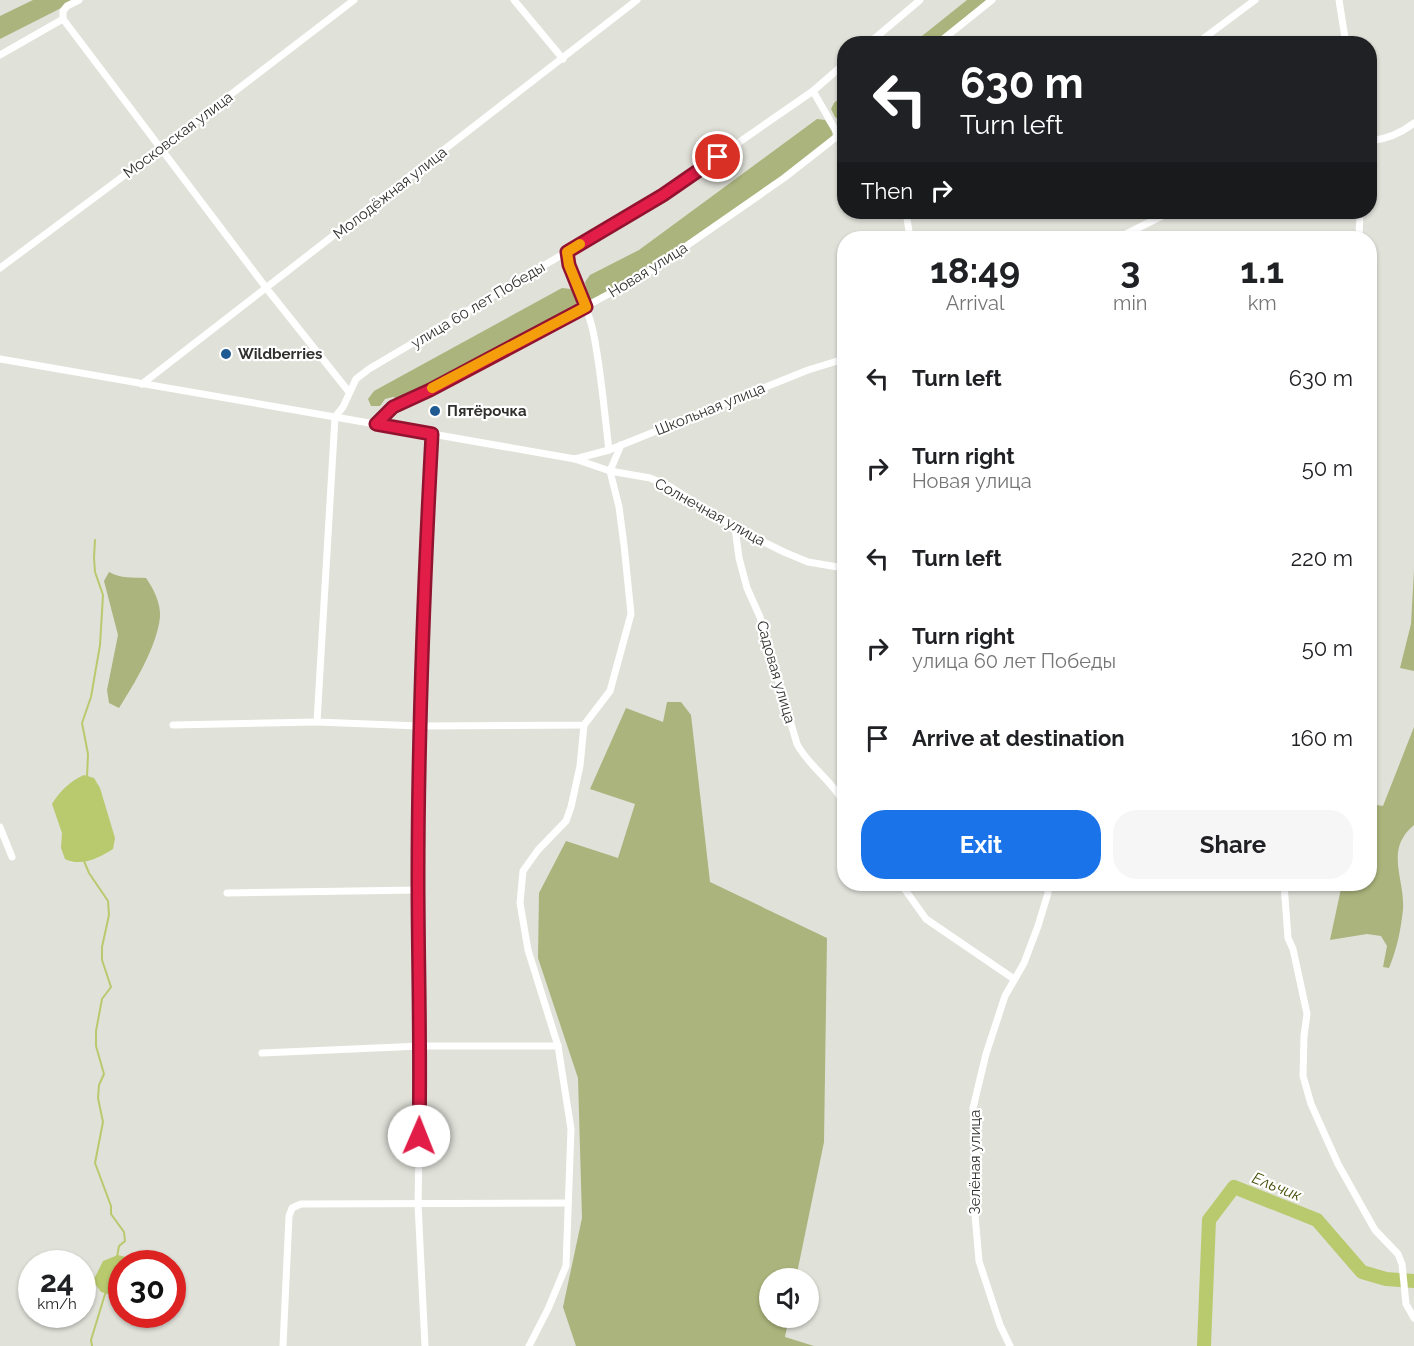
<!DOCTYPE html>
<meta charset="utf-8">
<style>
:root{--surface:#fff;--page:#f6f6f6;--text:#202124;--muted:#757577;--accent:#1a73e8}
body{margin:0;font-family:Raleway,sans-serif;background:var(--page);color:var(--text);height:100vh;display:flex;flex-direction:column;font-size:22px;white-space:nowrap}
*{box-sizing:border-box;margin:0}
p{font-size:20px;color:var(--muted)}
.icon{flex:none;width:33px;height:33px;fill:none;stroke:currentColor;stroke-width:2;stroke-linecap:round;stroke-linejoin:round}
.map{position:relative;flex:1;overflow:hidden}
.details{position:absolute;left:837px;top:231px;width:540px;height:660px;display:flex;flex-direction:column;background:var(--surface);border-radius:24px;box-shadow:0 2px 4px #0004}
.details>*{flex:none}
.guide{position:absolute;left:837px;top:36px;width:540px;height:183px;border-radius:24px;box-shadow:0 2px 4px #0004;background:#202124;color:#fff;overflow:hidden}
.controls{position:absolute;left:759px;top:1268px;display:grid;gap:12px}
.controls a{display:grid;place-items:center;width:60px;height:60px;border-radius:50%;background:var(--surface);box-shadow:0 2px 4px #0004;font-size:30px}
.speed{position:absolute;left:18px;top:1250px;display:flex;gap:12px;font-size:30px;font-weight:700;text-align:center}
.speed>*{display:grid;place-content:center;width:78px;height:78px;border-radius:50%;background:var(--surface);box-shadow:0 2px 4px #0004;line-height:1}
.speed small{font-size:15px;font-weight:400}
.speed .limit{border:9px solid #d22;background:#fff;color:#111}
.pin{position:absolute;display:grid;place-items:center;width:51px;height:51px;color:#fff;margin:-26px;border:3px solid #fff;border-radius:50%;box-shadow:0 2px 6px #0007}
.me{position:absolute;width:66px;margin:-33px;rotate:1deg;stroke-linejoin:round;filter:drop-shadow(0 0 4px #0008)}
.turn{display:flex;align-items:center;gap:21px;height:126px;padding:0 24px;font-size:27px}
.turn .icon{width:78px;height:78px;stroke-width:2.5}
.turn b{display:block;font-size:42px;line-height:51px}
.then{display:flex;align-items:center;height:57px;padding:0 24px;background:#0003;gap:12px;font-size:22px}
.eta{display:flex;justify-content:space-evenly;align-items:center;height:102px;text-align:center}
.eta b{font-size:36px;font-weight:700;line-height:42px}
.cta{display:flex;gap:12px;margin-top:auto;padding:12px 24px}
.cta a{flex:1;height:69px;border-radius:24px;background:var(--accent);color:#fff;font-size:24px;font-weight:700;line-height:69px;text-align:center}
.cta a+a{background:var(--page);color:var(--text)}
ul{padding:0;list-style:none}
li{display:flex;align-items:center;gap:18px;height:90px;padding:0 24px}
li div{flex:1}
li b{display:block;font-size:22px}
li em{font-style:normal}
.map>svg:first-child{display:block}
.green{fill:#aab47c}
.water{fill:#b9c96e}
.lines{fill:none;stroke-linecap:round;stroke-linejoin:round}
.stream{stroke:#b9c96e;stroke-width:2}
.river{stroke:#b9c96e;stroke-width:14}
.street{stroke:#fff;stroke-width:7}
.route-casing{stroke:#92132f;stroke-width:15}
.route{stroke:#e11d48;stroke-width:10}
.slow{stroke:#f59e0b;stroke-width:10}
.poi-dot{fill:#205a92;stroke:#fff;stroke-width:2}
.labels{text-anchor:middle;stroke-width:4.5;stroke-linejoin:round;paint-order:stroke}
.street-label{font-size:15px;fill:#30312e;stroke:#fff}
.poi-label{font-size:15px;font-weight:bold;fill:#30312e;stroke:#fff;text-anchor:start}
.water-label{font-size:16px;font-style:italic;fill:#454d07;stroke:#fff}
</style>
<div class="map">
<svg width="1414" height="1346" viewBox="0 0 1414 1346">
<rect width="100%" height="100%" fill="#e0e1d9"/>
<g class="green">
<polygon points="33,0 77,0 0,39 0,16"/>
<polygon points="967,0 986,0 934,43 912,44"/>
<polygon points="844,94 844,122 835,117 831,109 834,103"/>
<polygon points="817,119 825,120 832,131 833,138 787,174 647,271 591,301 588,297 585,282 590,275 639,250"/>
<polygon points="562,288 571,289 576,294 576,308 403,400 393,397 385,399 380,406 371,406 368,399 374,391"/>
<polygon points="1414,570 1414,671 1400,668 1411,624"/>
<path d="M 109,572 C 122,579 131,577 146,578 C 153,588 161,603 160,617 C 157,646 135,683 119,708 L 109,703 L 107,690 L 118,635 L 104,581 Z"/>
<polygon points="667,702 681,702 691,715 710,882 827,938 824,1142 796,1278 770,1278 770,1317 789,1317 785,1337 814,1346 576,1346 563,1307 582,1218 578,1078 538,958 539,893 566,841 618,858 635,804 590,789 626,708 663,722"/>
<path d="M 1414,727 L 1414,825 C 1384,850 1405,878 1403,909 C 1401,929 1397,949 1389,968 L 1383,967 L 1387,946 L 1381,936 L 1367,934 L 1330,940 L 1342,884 L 1370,884 L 1370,804 L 1383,806 Z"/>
</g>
<g class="water">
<path d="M 84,775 L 94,778 L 100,788 L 115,838 L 113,849 C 99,858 81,867 65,859 L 61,848 L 62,833 L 52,804 C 60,791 70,781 84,775 Z"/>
<polygon points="118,1255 126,1257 129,1263 122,1263 121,1298 101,1292 93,1281 103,1261"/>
</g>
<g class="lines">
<g class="stream">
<polyline points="87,777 88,754 82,723 91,697 100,645 103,595 95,572 94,558 95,540"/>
<polyline points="84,861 89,873 108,901 109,915 102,947 102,960 111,987 102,999 96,1031 96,1046 104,1074 99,1085 98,1098 103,1122 95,1163 111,1206 111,1214 124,1232 125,1241 119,1246 117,1257"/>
<polyline points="92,1346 91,1340 106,1291"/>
</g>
<polyline class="river" points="1204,1346 1209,1220 1234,1187 1317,1220 1362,1272 1386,1279 1414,1281"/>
<g class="street">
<polyline points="514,0 563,59"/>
<polyline points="1339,0 1346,44"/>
<polyline points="63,19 267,289 349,392"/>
<polyline points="868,44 920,0"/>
<polyline points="937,44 992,0"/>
<polyline points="1196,44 1255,0"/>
<polyline points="0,55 63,19 63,11 67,6 79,0"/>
<polyline points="813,91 844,145"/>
<path d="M 1370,141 C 1387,139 1400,134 1414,123"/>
<polyline points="906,212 910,238"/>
<polyline points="1118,238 1170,212"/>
<polyline points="1359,238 1360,212"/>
<path d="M 567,252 C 572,279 587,303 593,331 C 601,369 604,410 609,450"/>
<polyline points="0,268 161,148 354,0"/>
<polyline points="0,359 335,417 317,722 419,726 418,879 421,1046 418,1204 425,1346"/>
<polyline points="142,384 637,0"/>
<polyline points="1370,408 1373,445 1370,466"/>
<polyline points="335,417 343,407 356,379 369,369 663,195 813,91 844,64"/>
<polyline points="335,417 575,459 610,471 650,478 669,486 735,528 784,552 808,562 844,568"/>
<polyline points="376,424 393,407 430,390 646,274 784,178 844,131"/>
<polyline points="432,434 424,582 419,726 584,725 610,691 631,614 624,545 619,507 610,471 621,445"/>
<polyline points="575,459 609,450 808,370 844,359"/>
<path d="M 735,528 L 739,558 L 747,588 L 760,617 L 797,744 C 809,767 832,780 844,803"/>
<polyline points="173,725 317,722"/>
<polyline points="0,827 12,857"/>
<polyline points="901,884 926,919 1014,979"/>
<polyline points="1284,884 1288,938 1293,949 1307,1014 1304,1036 1303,1076 1311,1104 1338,1164 1375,1230 1398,1254 1402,1264 1406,1304 1414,1318"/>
<polyline points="227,893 418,890"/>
<polyline points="262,1053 421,1046 558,1046"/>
<polyline points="283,1346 289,1216 292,1208 301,1204 568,1203"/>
<polyline points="529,1346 548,1309 566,1266 571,1129 558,1046 528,950 520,903 523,871 538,850 566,821 571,807 580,766 584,725"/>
<polyline points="1010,1346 1000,1325 979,1261 975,1215 977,1166 973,1108 986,1054 1005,996 1024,963 1038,926 1048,893 1048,884"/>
</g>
</g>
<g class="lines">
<g class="route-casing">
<path id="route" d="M 419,1136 C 421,1050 418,964 418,878 C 418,729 424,582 432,434 L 376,424 L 393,407 L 430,390 L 586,307 L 569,265 L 567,252 L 663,195 L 718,157"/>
</g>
<use href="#route" class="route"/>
<polyline class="slow" points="432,388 586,307 569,265 567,252 580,244"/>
</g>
<g class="poi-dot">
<circle cx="226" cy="354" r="6"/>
<circle cx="435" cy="411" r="6"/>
</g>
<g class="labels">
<g class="street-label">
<text transform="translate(178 135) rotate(-37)" y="5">Московская улица</text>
<text transform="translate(390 193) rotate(-38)" y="5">Молодёжная улица</text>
<text transform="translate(648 270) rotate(-32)" y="5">Новая улица</text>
<text transform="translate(478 305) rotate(-31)" y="5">улица 60 лет Победы</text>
<text transform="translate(710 409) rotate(-22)" y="5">Школьная улица</text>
<text transform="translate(710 512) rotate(29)" y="5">Солнечная улица</text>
<text transform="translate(776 672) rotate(74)" y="5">Садовая улица</text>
<text transform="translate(975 1162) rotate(-90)" y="5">Зелёная улица</text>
</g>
<g class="poi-label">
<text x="238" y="359">Wildberries</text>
<text x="447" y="416">Пятёрочка</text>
</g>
<g class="water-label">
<text transform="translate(1277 1186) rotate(22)" y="6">Ельчик</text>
</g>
</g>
</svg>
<div class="controls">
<a><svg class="icon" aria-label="sound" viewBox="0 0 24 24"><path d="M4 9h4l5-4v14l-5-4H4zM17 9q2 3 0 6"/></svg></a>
</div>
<div class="speed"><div>24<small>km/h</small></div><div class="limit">30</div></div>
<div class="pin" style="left:718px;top:157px;background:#d93025"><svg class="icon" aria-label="arrive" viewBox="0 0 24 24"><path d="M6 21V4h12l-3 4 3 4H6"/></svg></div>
<svg class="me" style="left:419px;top:1136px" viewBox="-20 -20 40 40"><circle r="19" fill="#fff"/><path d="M0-13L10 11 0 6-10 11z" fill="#e11d48"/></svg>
<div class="guide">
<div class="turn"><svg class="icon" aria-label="left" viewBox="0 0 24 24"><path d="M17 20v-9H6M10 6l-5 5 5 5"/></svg><div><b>630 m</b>Turn left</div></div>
<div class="then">Then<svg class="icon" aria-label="right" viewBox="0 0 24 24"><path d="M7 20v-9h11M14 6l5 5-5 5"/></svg></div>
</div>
<section class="details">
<div class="eta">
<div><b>18:49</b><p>Arrival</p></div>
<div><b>3</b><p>min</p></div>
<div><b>1.1</b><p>km</p></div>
</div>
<ul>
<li><svg class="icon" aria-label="left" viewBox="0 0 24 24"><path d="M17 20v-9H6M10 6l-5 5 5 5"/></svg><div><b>Turn left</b></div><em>630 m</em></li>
<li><svg class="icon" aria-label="right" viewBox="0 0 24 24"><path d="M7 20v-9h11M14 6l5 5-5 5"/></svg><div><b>Turn right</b><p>Новая улица</p></div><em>50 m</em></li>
<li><svg class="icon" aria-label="left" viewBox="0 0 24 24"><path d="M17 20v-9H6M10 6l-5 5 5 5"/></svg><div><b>Turn left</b></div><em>220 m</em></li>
<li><svg class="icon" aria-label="right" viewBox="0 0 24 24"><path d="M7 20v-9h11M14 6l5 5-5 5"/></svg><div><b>Turn right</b><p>улица 60 лет Победы</p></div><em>50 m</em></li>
<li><svg class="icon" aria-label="arrive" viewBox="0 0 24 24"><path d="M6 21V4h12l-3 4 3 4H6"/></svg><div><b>Arrive at destination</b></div><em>160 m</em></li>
</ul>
<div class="cta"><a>Exit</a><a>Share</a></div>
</section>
</div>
